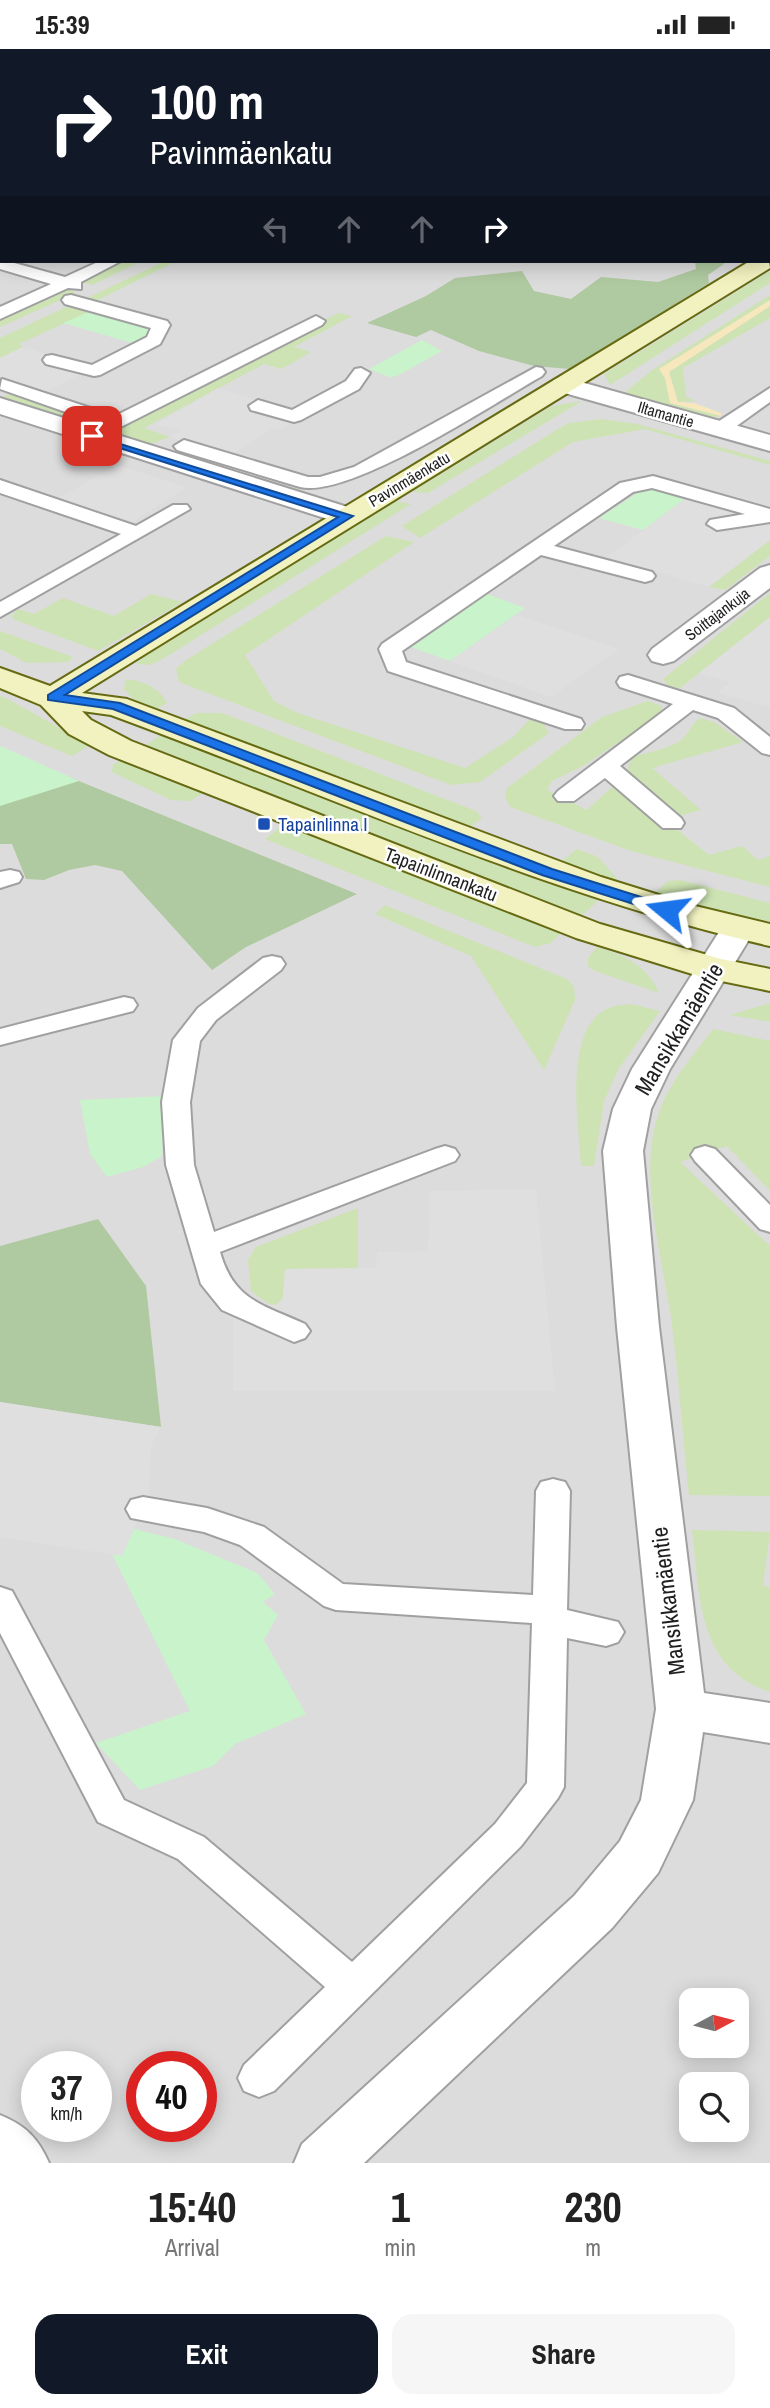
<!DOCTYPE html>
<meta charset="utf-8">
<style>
:root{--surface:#fff;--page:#f6f6f6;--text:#222;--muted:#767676;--accent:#111827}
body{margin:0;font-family:"Archivo Narrow",sans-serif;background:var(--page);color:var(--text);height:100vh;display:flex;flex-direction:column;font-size:26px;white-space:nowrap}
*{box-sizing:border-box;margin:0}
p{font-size:23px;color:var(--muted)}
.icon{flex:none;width:38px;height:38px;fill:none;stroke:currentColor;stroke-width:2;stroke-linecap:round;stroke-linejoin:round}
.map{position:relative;height:2114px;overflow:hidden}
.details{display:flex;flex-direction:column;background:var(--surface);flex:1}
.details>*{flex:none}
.banner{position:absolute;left:0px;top:0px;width:770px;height:214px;box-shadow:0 4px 18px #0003;background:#111827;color:#fff;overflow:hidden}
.needle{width:46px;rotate:83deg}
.buttons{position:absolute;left:679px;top:1939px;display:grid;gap:14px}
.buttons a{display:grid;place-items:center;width:70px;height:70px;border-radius:14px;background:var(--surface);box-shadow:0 4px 18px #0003;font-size:35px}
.speed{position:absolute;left:21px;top:2002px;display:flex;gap:14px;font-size:35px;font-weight:700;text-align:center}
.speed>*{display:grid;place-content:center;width:91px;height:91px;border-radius:50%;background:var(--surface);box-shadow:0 4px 18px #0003;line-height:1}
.speed small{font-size:18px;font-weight:400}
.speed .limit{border:10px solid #d22;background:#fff;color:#111}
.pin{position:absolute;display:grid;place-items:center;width:60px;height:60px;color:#fff;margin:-30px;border-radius:14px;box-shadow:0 4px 10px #0006}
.me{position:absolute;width:77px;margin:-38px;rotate:286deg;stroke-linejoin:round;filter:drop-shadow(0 0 5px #0008)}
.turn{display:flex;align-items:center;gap:24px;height:147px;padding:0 35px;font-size:32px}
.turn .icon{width:91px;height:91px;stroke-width:2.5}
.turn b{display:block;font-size:49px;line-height:60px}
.lanes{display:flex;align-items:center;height:66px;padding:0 35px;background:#0003;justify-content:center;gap:35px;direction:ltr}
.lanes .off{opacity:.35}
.eta{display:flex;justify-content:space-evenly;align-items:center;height:119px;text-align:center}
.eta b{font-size:42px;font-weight:700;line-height:49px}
.button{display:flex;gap:14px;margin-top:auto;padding:14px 35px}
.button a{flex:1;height:80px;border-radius:21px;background:var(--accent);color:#fff;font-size:28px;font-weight:700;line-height:80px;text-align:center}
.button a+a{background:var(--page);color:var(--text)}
.status{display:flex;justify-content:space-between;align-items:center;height:49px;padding:0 35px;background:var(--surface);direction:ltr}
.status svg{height:19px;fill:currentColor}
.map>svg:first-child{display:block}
.residential{fill:#dddcdc;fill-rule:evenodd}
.grass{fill:#cde3b3}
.forest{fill:#afc9a0}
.sand{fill:#f6e7bd}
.park{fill:#c9f3ca}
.parking{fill:#dfdfdf}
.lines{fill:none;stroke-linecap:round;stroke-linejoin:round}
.lane-casing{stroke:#a0a0a0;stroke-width:4}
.street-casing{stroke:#a0a0a0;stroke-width:4}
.secondary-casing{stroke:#666a12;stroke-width:4}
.lane{fill:#fff;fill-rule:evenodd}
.street{fill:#fff;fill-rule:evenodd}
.secondary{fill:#f2f2c1;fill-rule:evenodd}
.route{fill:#1a73e8;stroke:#114b97;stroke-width:2}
.transit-dot{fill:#1a4fb4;stroke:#fff;stroke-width:2.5}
.labels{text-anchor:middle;stroke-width:5;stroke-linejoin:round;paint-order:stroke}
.far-street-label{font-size:16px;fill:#1f1f1f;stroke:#fff}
.transit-label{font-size:19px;fill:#164399;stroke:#fff;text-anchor:start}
.street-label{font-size:19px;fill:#1f1f1f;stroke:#fff}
.near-street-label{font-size:23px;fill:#1f1f1f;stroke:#fff}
</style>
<div class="status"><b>15:39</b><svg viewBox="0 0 49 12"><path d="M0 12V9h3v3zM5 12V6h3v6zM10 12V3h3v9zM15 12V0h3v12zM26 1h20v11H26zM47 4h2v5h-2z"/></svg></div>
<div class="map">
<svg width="770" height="2114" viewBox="0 0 770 2114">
<rect width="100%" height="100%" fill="#efebe7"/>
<path class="residential" d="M 0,0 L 770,0 L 770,2114 L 0,2114 L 0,757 L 78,732 L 0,697 ZM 2,2 L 768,2 L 768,212 L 2,212 ZM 691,1951 L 737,1951 L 737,1997 L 691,1997 ZM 37,2018 L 96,2018 L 96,2077 L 37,2077 ZM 142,2018 L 201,2018 L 201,2077 L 142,2077 ZM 691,2035 L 737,2035 L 737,2081 L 691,2081 Z"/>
<g class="grass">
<polygon points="119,212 142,212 92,236 78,232"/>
<polygon points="165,212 177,212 94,253 89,248"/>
<polygon points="770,222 770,234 610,336 604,325"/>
<polygon points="66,238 76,244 0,278 0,269"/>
<polygon points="770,246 770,251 659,320 665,329 670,354 721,367 711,369 624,344 651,322"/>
<polygon points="770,257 770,269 683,319 686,348 696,352 678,353 669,323"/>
<polygon points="66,258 91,262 19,295 23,298 0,309 0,289"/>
<polygon points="338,264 352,267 294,298 311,303 282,320 264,315 144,379 170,388 151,395 112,382"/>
<polygon points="15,343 104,373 100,378 3,348"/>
<polygon points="582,352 428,444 412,443 552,357"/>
<polygon points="601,370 637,375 770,412 770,416 645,380 573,393 420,489 402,477 558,380 569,374"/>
<polygon points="395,452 411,455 161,611 149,616 136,615 149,602"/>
<polygon points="386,487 414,493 245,606 274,652 295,663 465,719 513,688 532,668 543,674 549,684 480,733 451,736 179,633 176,620 186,611"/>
<polygon points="770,491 770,507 725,541 709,538"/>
<polygon points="770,544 770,568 680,639 668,637 663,630"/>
<polygon points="151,545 183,553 98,602 13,570 12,566 18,560 34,565 63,549 114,567"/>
<polygon points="0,582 73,608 68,613 27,614 0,600"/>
<path d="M 126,630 C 142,632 159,638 167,654 L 155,661 L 135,652 L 124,640 Z"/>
<polygon points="0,647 8,650 90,696 72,707 0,677"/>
<polygon points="648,652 662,657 661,665 583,717 552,732 547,741 587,761 612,738 666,781 675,779 709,806 742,797 758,811 770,807 770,838 631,802 510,758 505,748 507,739 602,668"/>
<polygon points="197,664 222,664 476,762 482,769 468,780 185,670"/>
<path d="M 700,669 L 714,673 L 743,693 L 652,719 L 701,761 L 674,768 L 625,727 L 632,708 C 647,703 675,700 685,687 C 691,680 692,675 700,669 Z"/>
<polygon points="164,684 598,852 581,867 146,696"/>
<polygon points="123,709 207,742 190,752 171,751 112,723 113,716"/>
<polygon points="288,772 562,883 551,894 535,898 265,790"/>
<polygon points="577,800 598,808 619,832 614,834 558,815"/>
<polygon points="680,831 770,854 770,876 654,845 668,832"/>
<polygon points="385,856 567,930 574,938 575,951 544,1021 471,907 375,865"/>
<path d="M 597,898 C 625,906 647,917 659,944 L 595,922 L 588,917 L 588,909 Z"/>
<polygon points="770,954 770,973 730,966"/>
<path d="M 631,955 L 660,962 L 619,1019 L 604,1052 L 594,1117 L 581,1117 C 579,1078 562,977 609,959 C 616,956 624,956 631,955 Z"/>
<path d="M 713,980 L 770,992 L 770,1142 L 727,1097 L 680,1113 L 770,1197 L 770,1447 L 689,1446 C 683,1390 679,1333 672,1276 C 664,1215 638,1130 657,1070 C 667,1035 692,1008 713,980 Z"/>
<polygon points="358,1159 358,1219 285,1220 283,1249 276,1256 269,1255 251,1242 248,1211 256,1198"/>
<path d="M 692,1481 L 770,1483 L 763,1537 L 770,1538 L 770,1643 C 696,1619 700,1545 692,1481 Z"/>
</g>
<g class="forest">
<polygon points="695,212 728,212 708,226 709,234 570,320 534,317 479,302 431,281 416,288 367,274 426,247 455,229 522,222 534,242 571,250 601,228 658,233 696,220"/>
<polygon points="0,700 357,845 246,898 212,921 122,822 95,816 69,821 44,831 26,830 12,795 0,795"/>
<polygon points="98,1170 146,1237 161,1378 0,1353 0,1197"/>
</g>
<polygon class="sand" points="770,251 770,257 669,323 678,353 694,354 721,364 721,367 670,354 665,329 659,320"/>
<g class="park">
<polygon points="91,262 149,278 152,286 139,296 63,274"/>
<polygon points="422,291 442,302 397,327 389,328 369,320"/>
<polygon points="654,439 687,448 643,481 599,469 642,441"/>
<polygon points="487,545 525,559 450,612 411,598"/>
<polygon points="0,697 5,699 79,732 0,757"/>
<polygon points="165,1047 162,1107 143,1118 107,1128 90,1105 80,1051"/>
<polygon points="134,1480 175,1490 257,1524 275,1545 263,1553 278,1566 264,1591 306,1665 235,1695 213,1717 140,1741 96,1694 190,1662 112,1505 122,1506"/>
</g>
<g class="parking">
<polygon points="23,298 94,319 40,346 0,335 0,309"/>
<polygon points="218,339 307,366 281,380 271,381 229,407 170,388 180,382 156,375"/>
<polygon points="117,416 187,438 127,477 53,452"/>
<polygon points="685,450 770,474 770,491 709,538 607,508"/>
<polygon points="517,566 619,600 551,648 450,612"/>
<polygon points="770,568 770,658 717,644 730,633 699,624"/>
<polygon points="536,1140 555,1342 233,1342 233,1254 276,1256 283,1249 285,1220 376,1219 377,1203 428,1202 430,1142"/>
<polygon points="0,1353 161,1378 151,1397 149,1446 122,1507 0,1488"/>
</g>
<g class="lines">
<g class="lane-casing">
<g id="lane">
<polygon points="395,0 411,0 393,2"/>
<rect x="768" y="53" width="2" height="8"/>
<rect x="0" y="128" width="2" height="10"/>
<rect x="768" y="135" width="2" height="10"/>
<rect x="0" y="186" width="2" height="10"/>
<polygon points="0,210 65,228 100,212 121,212 81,233 81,240 68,239 0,270 0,258 51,235 0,220"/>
<polygon points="71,246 167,272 170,276 160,295 100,326 94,327 46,315 43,311 46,307 52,306 92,316 147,288 151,279 65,255 62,251 65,247"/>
<polygon points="316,267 325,272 322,276 91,393 82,387 100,375 0,340 2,330 115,367"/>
<path d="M 536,318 L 542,319 L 545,323 L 542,327 C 494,354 350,450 300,438 L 177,401 L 174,397 L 184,391 L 308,428 L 320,428 L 354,418 Z"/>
<polygon points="361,319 370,324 359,340 301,371 294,373 251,361 249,357 258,351 292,361 346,332 355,320"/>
<polygon points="770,339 770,353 727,384 713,384 711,380 713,376"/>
<polygon points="653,427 770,460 770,473 717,481 707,475 710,471 745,465 652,439 633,443 554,497 652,523 655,527 652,531 645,533 541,506 402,602 406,613 581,670 584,675 581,680 565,680 388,622 379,600 382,595 620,434"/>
<polygon points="0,431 136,477 173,456 187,456 190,460 0,568 0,553 121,485 0,444"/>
<polygon points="628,626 734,659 770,688 770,706 762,704 718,669 693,661 620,717 681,769 684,774 681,779 663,779 605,729 574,752 558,752 554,747 558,742 673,655 620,638 617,633 620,628"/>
<polygon points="10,821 19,823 22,828 19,833 0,839 0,823"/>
<path d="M 272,907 L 281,909 L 285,915 L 281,921 L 216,971 L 200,992 L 190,1053 L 194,1116 L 214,1183 L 435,1100 L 445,1097 L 455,1100 L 459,1106 L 455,1112 L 220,1203 C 234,1252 262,1255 305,1275 L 310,1282 L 305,1289 L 294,1293 L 222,1261 L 201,1235 L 166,1116 L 162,1053 L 173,991 L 198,959 L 263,909 Z"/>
<polygon points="124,948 133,950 137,956 133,962 0,996 0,980"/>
<polygon points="705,1097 715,1100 770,1156 770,1183 760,1180 695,1112 691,1106 695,1100"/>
<polygon points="553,1430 565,1433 570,1442 567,1561 618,1573 624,1583 618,1593 606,1597 567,1589 564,1738 558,1749 521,1797 274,2042 259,2048 244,2042 238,2029 244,2016 325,1938 178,1810 98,1773 0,1584 0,1538 12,1542 124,1751 204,1788 352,1913 495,1775 527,1734 532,1574 336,1561 324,1557 240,1496 204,1483 131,1469 126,1460 131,1451 143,1448 207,1459 264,1478 343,1535 533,1546 536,1442 541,1433"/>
</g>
</g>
<g class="street-casing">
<g id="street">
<polygon points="768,181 770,182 770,196 768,195"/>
<polygon points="563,328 770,386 770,402 554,341 550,336 554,331"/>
<polygon points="0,349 357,461 361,467 357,473 337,473 0,365"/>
<polygon points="770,516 770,539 674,612 663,615 652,612 648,606 652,600 760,519"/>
<polygon points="738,868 750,872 756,879 670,1020 651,1060 643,1102 659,1278 704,1644 770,1654 770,1694 703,1683 693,1751 658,1824 612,1879 364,2114 294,2114 302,2095 574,1847 620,1792 641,1751 656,1660 617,1278 603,1102 613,1060 632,1020 726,872"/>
<path d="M 0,2066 C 25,2076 38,2089 49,2114 L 0,2114 Z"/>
</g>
</g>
<g class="secondary-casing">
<path id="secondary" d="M 768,206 L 770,219 L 82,644 L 127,650 L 601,828 L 691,856 L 770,875 L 770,897 C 543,845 329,746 111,666 L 82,662 L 91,671 L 131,692 L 600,875 L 721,910 L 770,920 L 770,942 L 702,928 L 576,889 L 109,706 L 69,685 L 41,656 L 0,639 L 0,619 L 50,637 L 750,212 L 768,212 Z"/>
</g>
<use href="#lane" class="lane"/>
<use href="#street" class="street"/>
<use href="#secondary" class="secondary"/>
</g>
<polygon class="route" points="88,385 353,467 65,646 120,654 552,820 673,858 673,864 662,864 542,826 113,660 48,651 48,646 338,468 88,389"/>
<rect class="transit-dot" x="257" y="768" width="14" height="14" rx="3.5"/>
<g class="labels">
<g class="far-street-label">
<text transform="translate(666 365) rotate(16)" y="6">Iltamantie</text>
<text transform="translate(409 430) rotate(-31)" y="6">Pavinmäenkatu</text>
<text transform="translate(717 565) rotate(-37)" y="6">Soittajankuja</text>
</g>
<g class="transit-label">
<text x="278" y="782">Tapainlinna I</text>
</g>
<g class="street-label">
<text transform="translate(441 825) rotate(21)" y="7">Tapainlinnankatu</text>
</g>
<g class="near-street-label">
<text transform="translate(679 980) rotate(-59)" y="8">Mansikkamäentie</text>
<text transform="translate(668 1552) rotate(-97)" y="8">Mansikkamäentie</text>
</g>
</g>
</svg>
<div class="buttons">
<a><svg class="needle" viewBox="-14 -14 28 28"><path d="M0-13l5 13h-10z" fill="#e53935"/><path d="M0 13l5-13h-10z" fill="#767676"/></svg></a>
<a><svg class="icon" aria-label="search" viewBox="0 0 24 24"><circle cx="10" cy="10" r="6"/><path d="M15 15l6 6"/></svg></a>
</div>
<div class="speed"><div>37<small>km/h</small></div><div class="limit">40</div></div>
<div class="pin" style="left:92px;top:387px;background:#d93025"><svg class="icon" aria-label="arrive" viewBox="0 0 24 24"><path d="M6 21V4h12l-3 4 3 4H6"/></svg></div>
<svg class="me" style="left:667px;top:861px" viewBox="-20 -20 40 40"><path d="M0-17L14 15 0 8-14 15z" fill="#1a73e8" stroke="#fff" stroke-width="4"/></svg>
<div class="banner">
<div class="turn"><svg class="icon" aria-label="right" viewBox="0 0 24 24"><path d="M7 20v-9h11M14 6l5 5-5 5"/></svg><div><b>100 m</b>Pavinmäenkatu</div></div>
<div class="lanes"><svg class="icon off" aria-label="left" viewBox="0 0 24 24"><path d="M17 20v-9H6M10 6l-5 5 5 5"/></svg><svg class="icon off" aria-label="ahead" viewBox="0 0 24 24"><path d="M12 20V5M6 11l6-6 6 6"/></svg><svg class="icon off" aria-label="ahead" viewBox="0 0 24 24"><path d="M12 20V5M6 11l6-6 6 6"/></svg><svg class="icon" aria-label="right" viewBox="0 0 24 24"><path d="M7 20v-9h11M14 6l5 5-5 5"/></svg></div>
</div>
</div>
<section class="details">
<div class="eta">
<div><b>15:40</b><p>Arrival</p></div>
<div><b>1</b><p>min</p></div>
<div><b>230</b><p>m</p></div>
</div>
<div class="button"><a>Exit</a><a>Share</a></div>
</section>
